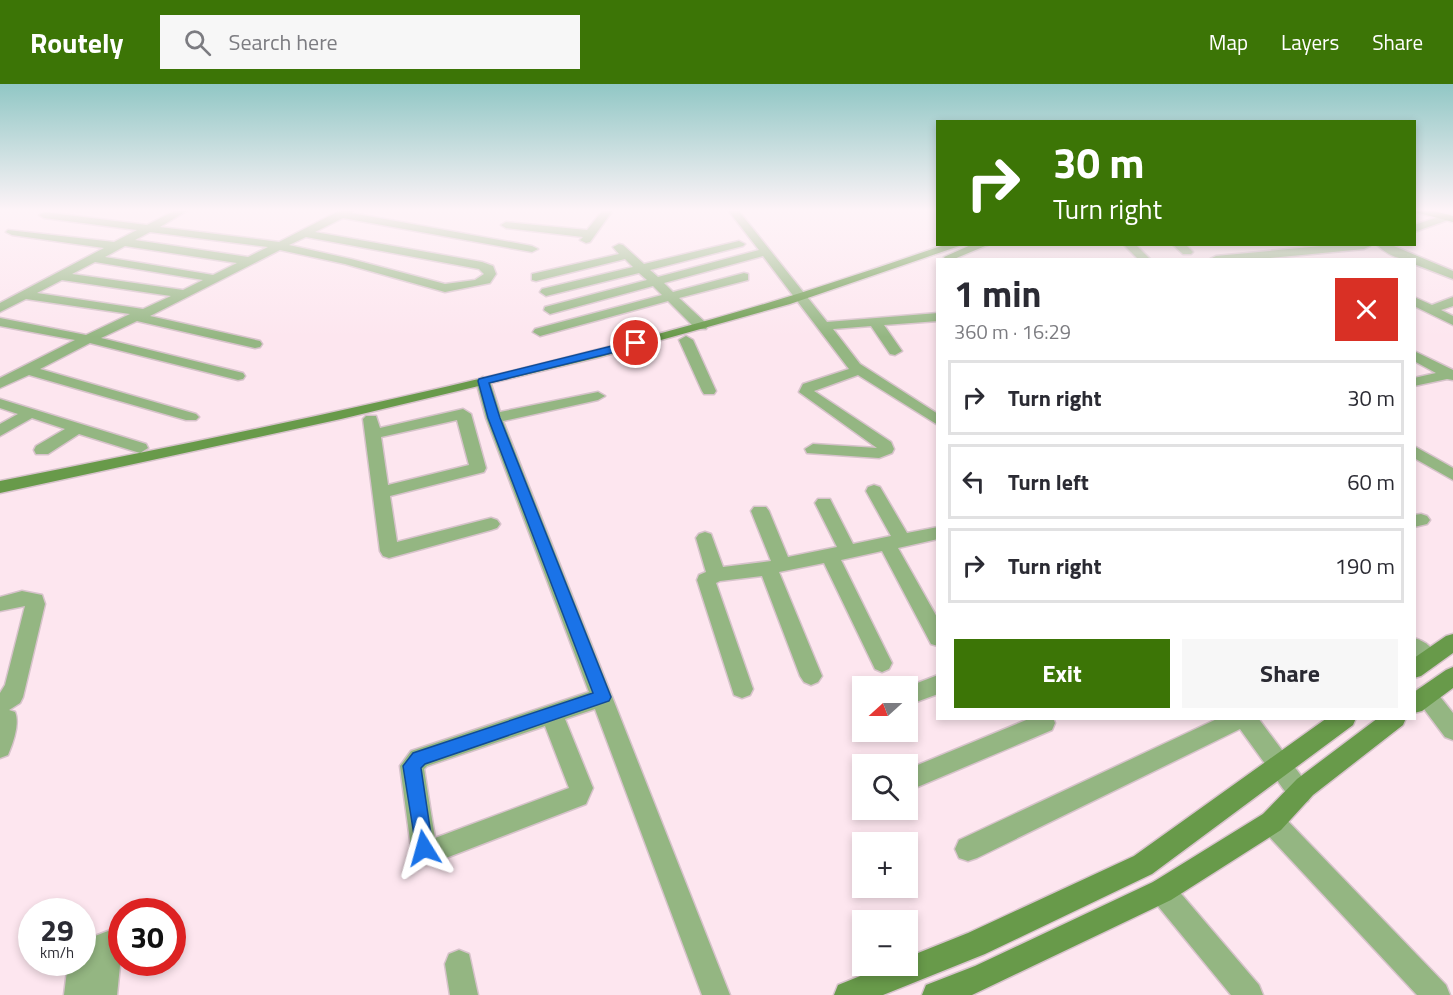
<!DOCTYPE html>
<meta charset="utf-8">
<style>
:root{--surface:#fff;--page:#f7f7f7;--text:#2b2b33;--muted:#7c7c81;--line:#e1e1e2;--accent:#3c7506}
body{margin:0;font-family:"Titillium Web",sans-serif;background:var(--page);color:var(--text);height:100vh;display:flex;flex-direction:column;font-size:22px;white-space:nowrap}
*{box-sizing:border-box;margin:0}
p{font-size:20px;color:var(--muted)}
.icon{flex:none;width:33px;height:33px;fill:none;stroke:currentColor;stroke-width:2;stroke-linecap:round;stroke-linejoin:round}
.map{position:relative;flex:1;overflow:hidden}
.side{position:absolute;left:936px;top:174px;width:480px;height:462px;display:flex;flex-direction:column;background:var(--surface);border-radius:0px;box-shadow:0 3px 9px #0003}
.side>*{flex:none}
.guide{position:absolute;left:936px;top:36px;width:480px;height:126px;border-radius:0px;box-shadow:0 3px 9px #0003;background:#3c7506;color:#fff;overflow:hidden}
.needle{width:39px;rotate:249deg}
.tools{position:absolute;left:852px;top:592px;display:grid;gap:12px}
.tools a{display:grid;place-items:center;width:66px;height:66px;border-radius:0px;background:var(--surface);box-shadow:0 3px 9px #0003;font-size:30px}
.speed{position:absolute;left:18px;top:814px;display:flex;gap:12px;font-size:30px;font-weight:700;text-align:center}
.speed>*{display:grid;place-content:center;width:78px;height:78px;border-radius:50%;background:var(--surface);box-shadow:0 3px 9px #0003;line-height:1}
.speed small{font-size:15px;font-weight:400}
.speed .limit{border:9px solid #d22;background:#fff;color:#111}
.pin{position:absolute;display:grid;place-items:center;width:51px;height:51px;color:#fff;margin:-26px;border:3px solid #fff;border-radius:50%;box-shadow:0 2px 6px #0007}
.me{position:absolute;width:66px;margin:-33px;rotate:352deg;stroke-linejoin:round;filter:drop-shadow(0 0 4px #0008)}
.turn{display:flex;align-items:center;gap:21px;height:126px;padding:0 18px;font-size:27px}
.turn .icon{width:78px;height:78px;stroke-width:2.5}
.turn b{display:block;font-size:42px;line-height:51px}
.round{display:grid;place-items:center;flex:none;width:63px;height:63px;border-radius:0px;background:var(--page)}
.head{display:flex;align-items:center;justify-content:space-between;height:102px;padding:0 18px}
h1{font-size:36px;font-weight:700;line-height:45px}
.button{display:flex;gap:12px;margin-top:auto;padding:12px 18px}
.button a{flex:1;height:69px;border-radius:0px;background:var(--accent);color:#fff;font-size:24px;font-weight:700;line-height:69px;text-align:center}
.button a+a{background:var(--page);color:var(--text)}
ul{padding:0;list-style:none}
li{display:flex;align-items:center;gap:18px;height:75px;margin:0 12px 9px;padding:0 6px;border:3px solid var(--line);border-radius:0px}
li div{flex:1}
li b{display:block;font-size:22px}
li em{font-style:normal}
header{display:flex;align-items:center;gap:36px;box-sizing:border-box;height:84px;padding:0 30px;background:var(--accent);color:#fff}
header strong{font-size:28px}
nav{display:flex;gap:33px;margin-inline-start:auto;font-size:21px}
.search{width:420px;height:54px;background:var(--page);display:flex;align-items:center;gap:15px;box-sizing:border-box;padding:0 21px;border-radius:0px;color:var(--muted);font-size:22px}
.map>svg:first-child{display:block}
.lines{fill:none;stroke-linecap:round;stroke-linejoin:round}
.street-casing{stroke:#d7c3cb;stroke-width:3}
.secondary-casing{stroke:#d7c3cb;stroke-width:3}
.street{fill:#94b682;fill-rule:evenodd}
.secondary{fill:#689a4a;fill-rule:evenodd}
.route{fill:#1a73e8;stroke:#114b97;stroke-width:1.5}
</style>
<header>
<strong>Routely</strong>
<div class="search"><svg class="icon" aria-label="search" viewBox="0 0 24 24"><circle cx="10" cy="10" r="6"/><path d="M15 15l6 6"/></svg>Search here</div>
<nav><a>Map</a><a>Layers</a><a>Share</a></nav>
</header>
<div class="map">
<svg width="1453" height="911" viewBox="0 0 1453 911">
<rect width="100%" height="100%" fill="#fde6ef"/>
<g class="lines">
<g class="street-casing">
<g id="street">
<path d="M 176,126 L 188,126 L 160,143 L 279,158 L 337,128 L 355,126 L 352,129 L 532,162 L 538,165 L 532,168 L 343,134 L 315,148 L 482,178 L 493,182 L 496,190 L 490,199 L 445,208 L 345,180 L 280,166 L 150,232 L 260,257 L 262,260 L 260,263 L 255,264 L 137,237 L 101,254 L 243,289 L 245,292 L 243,295 L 238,296 L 90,259 L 40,285 L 196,330 L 199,333 L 196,336 L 186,336 L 29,291 L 0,304 L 0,294 L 75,256 L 0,242 L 0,234 L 86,251 L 130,230 L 26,215 L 0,228 L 0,219 L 104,164 L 12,151 L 6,148 L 8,146 L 114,158 L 137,146 L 44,134 L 39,131 L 44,128 L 147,141 ZM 150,148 L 268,163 L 248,173 L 135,156 ZM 306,153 L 479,185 L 484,190 L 475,196 L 445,200 L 351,175 L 289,161 ZM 125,162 L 237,179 L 213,191 L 105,173 ZM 95,178 L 203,196 L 183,206 L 72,190 ZM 62,196 L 171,212 L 143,225 L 37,209 Z"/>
<polygon points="603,126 613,126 590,158 586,159 580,156 583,153 506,144 501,141 506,138 587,146"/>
<polygon points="728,126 738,126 827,238 938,229 938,237 884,241 902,267 895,271 890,270 871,242 833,245 860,280 938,330 938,341 858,291 814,307 891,358 894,365 892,369 879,374 807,369 805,365 813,360 877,364 799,308 803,300 849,285 763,172 664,199 673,208 744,189 748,190 748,196 679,214 706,239 708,242 706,245 696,245 668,217 540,252 533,248 535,245 662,211 653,202 550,230 544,226 545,223 647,196 639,189 546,212 540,208 542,205 633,183 625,175 536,197 532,196 532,190 619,170 613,163 619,160 623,161 644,180 739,157 745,160 743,162 650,186 658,193 759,166"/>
<polygon points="1447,130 1451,131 1451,135 1414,148 1414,141"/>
<polygon points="1123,160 1135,160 1151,176 1139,176"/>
<polygon points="1172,160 1185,160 1193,168 1191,170 1183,170"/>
<polygon points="1342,160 1370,162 1364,165 1250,176 1210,175 1216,172"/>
<path d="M 1376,160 L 1389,160 L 1453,187 L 1453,195 L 1414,180 L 1414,176 C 1399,176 1387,171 1376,160 Z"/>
<polygon points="1414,213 1432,221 1453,213 1453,222 1441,226 1453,232 1453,241 1414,222"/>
<polygon points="686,252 693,256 716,307 714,310 704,310 702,307 679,256"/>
<polygon points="1414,267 1453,286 1453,296 1447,295 1414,302 1414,294 1436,289 1414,277"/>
<path d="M 483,293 L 490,297 L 500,328 L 598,308 L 605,312 L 598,316 L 503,337 L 730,911 L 702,911 L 595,625 L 565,635 L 593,704 L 586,720 L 433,779 L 415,773 L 411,764 L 400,682 L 411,667 L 589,608 L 486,334 L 476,297 ZM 545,642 L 569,704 L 435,754 L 424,685 L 427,682 Z"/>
<polygon points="0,315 146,360 148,364 140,369 79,350 48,370 36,370 34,366 36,362 65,345 32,334 0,352 0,340 18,330 0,324"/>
<path d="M 463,325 L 471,330 L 486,384 L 484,388 L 390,412 L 397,458 L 491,434 L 497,436 L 500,440 L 497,444 L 491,446 L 389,474 L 383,472 L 380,467 L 363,335 L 366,332 L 376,332 L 380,344 ZM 457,336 L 469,381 L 388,401 L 381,353 Z"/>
<polygon points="1414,362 1453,384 1453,396 1414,374"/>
<polygon points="874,401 880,403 907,449 938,443 938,455 898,464 938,535 938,562 931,560 882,467 841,476 892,579 889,585 882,588 875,585 824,479 779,488 822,592 818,598 811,601 804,598 800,592 762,492 720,497 716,499 753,605 750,611 742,614 734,611 697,496 699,491 706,488 696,454 699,450 705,448 711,450 723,483 771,477 751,427 754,423 766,423 769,427 788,473 837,463 815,419 818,415 830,415 853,460 891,452 866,407 868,403"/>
<polygon points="1421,430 1427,432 1430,436 1427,440 1414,443 1414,431"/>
<path d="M 22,507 L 42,511 L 45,520 L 23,613 L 20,619 L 9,626 L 15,628 C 20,640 13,659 8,671 L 0,674 L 0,609 L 5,601 L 25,522 L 0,527 L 0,513 Z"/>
<path d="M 1414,554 C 1425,557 1435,565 1439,575 L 1436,581 L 1429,583 L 1414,575 Z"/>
<polygon points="938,591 938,610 908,621 907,603"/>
<polygon points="1426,602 1434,605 1453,629 1453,656 1445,653 1418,617 1415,611 1418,605"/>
<polygon points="1031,634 1053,634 1055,639 1052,646 908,707 908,685"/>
<polygon points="1219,634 1258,634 1308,701 1312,709 1308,717 1300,720 1292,717 1240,645 977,774 968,777 959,774 955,765 959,756"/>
<polygon points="1272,726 1281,730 1446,901 1450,911 1417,911 1263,746 1260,738 1263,730"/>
<polygon points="1162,794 1171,798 1259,901 1263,911 1231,911 1153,816 1149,807 1153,798"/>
<polygon points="108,847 118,851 122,862 117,911 64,911 68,879 82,879 82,857"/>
<polygon points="459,866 469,870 478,911 450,911 445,880 449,870"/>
</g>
</g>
<g class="secondary-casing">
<g id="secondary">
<polygon points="1414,126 1430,126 1453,132 1453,138 1415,128"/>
<path d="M 947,160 L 965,160 L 790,220 L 600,273 L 341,335 L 0,409 L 0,397 C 237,350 475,301 709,236 C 789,214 868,187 947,160 Z"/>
<polygon points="973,160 990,160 954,175 946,176 944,173"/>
<polygon points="1453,550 1453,569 1421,592 1414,594 1414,574 1446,552"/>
<polygon points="1453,583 1453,604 1422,627 1414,629 1414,608 1446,586"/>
<polygon points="1327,634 1356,634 1353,641 1152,790 985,870 883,911 834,911 838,901 885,882 908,882 908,873 968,849 1134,772"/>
<polygon points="1378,634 1406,634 1403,641 1313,711 1281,746 1171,816 972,911 922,911 926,901 975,882 1153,798 1263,730 1297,695"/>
</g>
</g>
<use href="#street" class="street"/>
<use href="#secondary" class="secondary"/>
</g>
<linearGradient id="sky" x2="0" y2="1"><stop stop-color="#91c7c5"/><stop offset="0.5" stop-color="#fef4f8"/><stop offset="1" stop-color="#fef4f8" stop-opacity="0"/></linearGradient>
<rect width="1453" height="253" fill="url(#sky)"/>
<polygon class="route" points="636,256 640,257 640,262 489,299 500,334 611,613 609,617 425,680 421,684 433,764 431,770 424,773 417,770 403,682 413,669 593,609 488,334 478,297 479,295"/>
</svg>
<div class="tools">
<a><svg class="needle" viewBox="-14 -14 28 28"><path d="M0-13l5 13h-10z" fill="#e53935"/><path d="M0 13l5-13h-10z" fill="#7c7c81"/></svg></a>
<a><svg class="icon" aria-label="search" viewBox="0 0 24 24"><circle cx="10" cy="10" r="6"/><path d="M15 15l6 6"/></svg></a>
<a>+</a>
<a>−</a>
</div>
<div class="speed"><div>29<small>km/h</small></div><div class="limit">30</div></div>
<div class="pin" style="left:636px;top:259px;background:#d93025"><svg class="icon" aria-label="arrive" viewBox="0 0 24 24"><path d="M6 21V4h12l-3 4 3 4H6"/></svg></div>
<svg class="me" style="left:424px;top:764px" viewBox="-20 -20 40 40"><path d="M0-17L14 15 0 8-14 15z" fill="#1a73e8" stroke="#fff" stroke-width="4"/></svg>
<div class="guide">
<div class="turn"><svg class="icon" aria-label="right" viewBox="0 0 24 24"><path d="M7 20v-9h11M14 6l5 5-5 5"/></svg><div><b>30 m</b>Turn right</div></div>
</div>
<section class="side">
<div class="head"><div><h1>1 min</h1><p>360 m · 16:29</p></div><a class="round" style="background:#d93025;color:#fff"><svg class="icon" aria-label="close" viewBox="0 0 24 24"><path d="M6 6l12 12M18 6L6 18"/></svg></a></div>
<ul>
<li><svg class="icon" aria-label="right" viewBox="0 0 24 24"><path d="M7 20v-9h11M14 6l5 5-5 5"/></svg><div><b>Turn right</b></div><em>30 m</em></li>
<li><svg class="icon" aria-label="left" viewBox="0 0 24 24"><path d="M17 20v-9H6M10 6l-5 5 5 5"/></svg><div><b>Turn left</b></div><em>60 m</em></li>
<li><svg class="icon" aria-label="right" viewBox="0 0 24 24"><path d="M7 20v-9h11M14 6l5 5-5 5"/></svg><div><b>Turn right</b></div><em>190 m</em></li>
</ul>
<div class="button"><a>Exit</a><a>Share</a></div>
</section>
</div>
